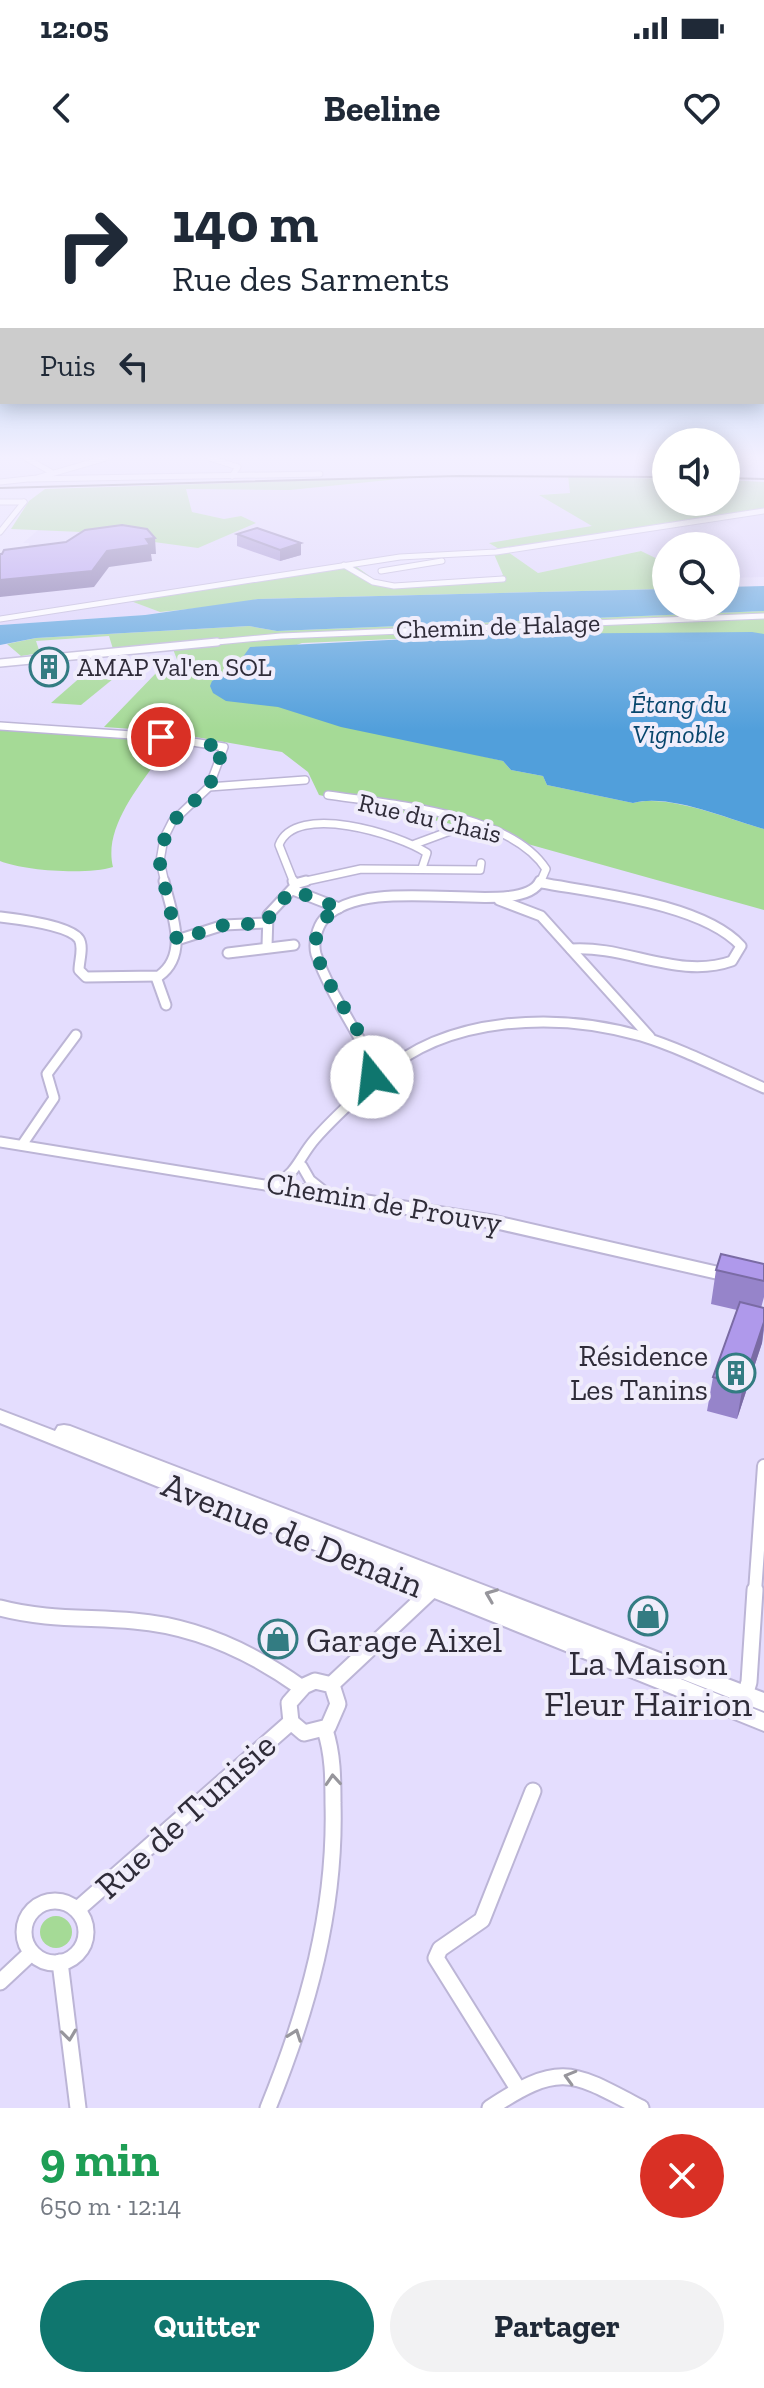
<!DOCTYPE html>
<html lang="fr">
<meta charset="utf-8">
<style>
:root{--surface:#fff;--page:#f2f2f3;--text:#1f2937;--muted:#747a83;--accent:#0f766e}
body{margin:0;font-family:"Zilla Slab",serif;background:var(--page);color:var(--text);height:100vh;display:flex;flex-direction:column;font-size:30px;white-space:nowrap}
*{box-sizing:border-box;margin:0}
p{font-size:26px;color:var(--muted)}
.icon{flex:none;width:44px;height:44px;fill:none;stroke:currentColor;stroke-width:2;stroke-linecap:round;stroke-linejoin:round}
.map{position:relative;height:1948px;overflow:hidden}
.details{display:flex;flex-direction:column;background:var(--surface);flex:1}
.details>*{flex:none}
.top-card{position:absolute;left:0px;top:0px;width:764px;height:244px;box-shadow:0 4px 20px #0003;background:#fff;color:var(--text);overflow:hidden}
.tools{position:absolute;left:652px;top:268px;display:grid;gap:16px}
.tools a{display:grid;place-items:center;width:88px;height:88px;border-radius:50%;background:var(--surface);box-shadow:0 4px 20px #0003;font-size:40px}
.pin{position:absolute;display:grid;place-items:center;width:68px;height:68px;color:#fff;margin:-34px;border:4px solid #fff;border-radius:50%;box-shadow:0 2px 8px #0007}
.me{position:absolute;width:88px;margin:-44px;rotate:344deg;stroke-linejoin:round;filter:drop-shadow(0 0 6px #0008)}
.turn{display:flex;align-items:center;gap:28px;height:168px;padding:0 40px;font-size:36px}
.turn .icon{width:104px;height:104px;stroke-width:2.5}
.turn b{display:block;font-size:56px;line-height:68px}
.then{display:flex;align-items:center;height:76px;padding:0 40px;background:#0003;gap:16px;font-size:30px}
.round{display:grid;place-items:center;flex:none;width:84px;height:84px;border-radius:42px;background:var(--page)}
.summary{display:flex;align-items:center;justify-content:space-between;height:136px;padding:0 40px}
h1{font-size:48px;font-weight:700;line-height:60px;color:#1e9e55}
.button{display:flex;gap:16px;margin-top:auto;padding:16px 40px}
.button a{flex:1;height:92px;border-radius:48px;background:var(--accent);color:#fff;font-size:32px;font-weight:700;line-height:92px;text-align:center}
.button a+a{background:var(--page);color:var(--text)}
.status{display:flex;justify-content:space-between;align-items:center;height:56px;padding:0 40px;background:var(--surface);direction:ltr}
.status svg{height:22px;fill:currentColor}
header{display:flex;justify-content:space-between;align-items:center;height:104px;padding:0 40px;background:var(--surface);font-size:36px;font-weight:700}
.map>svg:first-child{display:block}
.built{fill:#dcd3fb}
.green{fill:#a5da96}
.water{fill:#519fdb}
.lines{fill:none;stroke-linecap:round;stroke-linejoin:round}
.street-far4-casing{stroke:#bcb5d6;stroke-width:7}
.street-far3-casing{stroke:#bcb5d6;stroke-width:10}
.street-far2-casing{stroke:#bcb5d6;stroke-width:13}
.street-far1-casing{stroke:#bcb5d6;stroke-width:16}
.street-casing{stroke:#bcb5d6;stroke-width:19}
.secondary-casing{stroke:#bcb5d6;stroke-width:4}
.street-far4{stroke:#fff;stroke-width:5}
.street-far3{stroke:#fff;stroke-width:7}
.street-far2{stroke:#fff;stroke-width:9}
.street-far1{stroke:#fff;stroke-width:12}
.street{stroke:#fff;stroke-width:15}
.secondary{fill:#fff;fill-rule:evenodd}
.rail{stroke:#4c4959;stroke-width:2}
.wall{fill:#9684ca}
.shaded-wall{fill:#7a6ba4}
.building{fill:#af99eb;stroke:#7a6ba4;stroke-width:2}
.oneway{stroke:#97969c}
.route{stroke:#0f766e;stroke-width:14;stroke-dasharray:0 25.2}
.labels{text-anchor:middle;stroke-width:8;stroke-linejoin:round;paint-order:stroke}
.far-street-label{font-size:26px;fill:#2f2c39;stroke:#f0edfb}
.far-poi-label{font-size:26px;fill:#2f2c39;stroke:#f0edfb;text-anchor:start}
.far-water-label{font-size:26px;font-style:italic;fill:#07466d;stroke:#f0edfb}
.street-label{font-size:30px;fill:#2f2c39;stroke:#f0edfb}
.poi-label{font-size:30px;fill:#2f2c39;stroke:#f0edfb;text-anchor:end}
.near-street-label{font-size:36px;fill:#2f2c39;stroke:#f0edfb}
.near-poi-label{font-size:36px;fill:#2f2c39;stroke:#f0edfb;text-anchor:start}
</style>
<div class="status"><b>12:05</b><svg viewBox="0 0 49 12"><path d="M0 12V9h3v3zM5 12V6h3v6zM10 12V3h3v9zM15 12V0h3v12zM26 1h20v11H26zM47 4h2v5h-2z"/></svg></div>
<header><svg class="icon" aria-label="back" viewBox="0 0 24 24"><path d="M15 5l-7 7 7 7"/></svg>Beeline<svg class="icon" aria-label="heart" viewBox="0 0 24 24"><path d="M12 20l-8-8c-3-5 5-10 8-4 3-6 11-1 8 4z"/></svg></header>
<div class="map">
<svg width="764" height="1948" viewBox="0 0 764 1948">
<rect width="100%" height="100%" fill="#e4ddfe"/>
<polygon class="built" points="568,316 570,333 541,334 629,368 764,350 764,417 726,418 726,386 666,386 666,403 640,391 538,413 508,392 411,397 131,441 160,452 145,455 0,465 0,393 29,391 29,383 23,383 38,370 81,372 255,363 241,356 224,359 192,352 186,329 290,330 418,317"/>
<g class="green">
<polygon points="568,316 666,319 666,342 726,342 726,320 764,322 764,350 499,389 489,383 592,366 539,335 570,333"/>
<polygon points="418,317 290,330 186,329 192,352 224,359 241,356 256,363 198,388 81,372 11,369 29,341 45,329"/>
<polygon points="641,391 666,403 666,429 258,439 229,445 160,452 128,440 354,405 378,422 402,425 498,418 503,415 494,394 508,392 538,413"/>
<path d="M 764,451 L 764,474 L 508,474 L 302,483 L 234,508 L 212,521 C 305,563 404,577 503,601 L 511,610 L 543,616 L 547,625 L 633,643 C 670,634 727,659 764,669 L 764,750 L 474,669 L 319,635 L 308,612 L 282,592 L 161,571 L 104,567 L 159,510 L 172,511 L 178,502 L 171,484 L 113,489 L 109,476 L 36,481 L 40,493 L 21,496 L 7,484 L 36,478 L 249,466 L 277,471 Z"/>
<polygon points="91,508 124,510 81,545 51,543"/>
<path d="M 0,568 L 172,580 C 149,615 102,663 113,707 C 87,715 25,711 0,701 Z"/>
<circle cx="56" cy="1772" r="16"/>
</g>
<g class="water">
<polygon points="764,426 764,451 277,471 249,466 36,478 0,485 0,465 145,455 258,439 666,429 666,446 726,446 726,427"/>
<path d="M 752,472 L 764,474 L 764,669 C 727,659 670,633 633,643 L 547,625 L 543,616 L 511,610 L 503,601 L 341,567 L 278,547 L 226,541 L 213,533 L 210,526 L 212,521 L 235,508 L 250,487 L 508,474 Z"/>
</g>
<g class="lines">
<g class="street-far4-casing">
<g id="street-far4">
<polyline points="26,298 51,312"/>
<polyline points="210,298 238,307 232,316"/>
<polyline points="732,302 734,298"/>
<polyline points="30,319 320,314"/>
<polyline points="0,322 37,318 106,298"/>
<polyline points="0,342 24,342"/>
<polyline points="0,372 24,342"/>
<polyline points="344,405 373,422 394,426 503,419"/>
<polyline points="381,411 442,401"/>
<polyline points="0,459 400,397 496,392 764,351"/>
<polyline points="196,484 281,476 764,456"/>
</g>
</g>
<g class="street-far3-casing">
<g id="street-far3">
<polyline points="0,503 217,482"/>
<polyline points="0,566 161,577 224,587 209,627"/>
<path d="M 328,635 C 390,644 510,653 546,709 L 540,723"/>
<polyline points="415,684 469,664"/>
<polyline points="165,723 160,701 164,678 172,662 209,627 305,620"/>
<path d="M 294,723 L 279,685 C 295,642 399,674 427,693 L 422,708"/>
<polyline points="297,723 361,709 480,710 481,703"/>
</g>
</g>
<g class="street-far2-casing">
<g id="street-far2">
<path d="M 542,723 C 597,733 703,744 741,786 L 732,801 C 679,820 626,785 571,789"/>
<polyline points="295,724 306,721"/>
<polyline points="293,730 339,748"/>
<polyline points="499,740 541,756 650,877"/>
<path d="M 0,757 C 17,759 69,765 79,779 C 84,787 79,801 79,810 L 86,817 L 159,816 C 190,794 171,752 164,721"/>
<polyline points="177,780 224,765 267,763"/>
<polyline points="267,786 268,755 295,726 293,721"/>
<polyline points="228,793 294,785"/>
<polyline points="156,817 166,845"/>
<polyline points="368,891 381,897 401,896"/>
<path d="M 365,931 L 372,917 L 370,898 C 353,865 328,829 316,794 C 313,783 317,767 324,759 C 369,709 522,761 540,721"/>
<polyline points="0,982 314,1033"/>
<polyline points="22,985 54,938 47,914 76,875"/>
<polyline points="302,1006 310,1020 325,1032"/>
<path d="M 276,1024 C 297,1013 300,996 315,979 C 335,956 358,936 380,916 C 447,855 558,852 641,876 C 683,889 723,910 764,928"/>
</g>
</g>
<g class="street-far1-casing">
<g id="street-far1">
<polyline points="301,1031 495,1062 727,1115"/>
<polyline points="430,1432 435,1427"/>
<polyline points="755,1432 764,1306"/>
</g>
</g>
<g class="street-casing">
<g id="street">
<path d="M 0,1448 C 45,1460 88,1457 134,1461 C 196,1466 252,1492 302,1528"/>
<polygon points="315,1521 332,1525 338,1544 328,1567 304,1573 291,1562 289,1543 304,1526"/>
<polyline points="332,1524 432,1430"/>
<polyline points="740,1552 749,1522 755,1430"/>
<circle cx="55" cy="1772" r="31"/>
<polyline points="79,1748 291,1562"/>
<polyline points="60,1802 78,1948"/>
<polyline points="0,1822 30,1794"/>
<polyline points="518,1929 436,1798 440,1789 482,1760 533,1631"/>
<path d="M 268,1948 C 308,1850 336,1750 333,1643 C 333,1619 333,1594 325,1570"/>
<path d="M 490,1948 C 560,1902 571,1911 641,1948"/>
</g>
</g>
<g class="secondary-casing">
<polygon id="secondary" points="0,1250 55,1271 58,1266 64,1265 70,1266 764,1533 764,1551 644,1504 764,1553 764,1571 0,1263"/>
</g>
<use href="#street-far4" class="street-far4"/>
<use href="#street-far3" class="street-far3"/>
<use href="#street-far2" class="street-far2"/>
<use href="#street-far1" class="street-far1"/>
<use href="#street" class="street"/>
<use href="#secondary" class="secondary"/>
<g class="rail">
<polyline points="726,318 764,319"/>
<polyline points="0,328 458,316 666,317"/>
</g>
</g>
<g class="wall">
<polygon points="237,374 301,383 301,395 280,401 237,386"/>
<polygon points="764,1104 764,1137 761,1148 764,1148 764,1170 762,1183 737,1259 707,1251 713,1217 737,1150 711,1144 716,1110"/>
</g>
<g class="shaded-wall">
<polygon points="155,378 156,394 151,394 152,401 109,407 94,427 0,437 0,420 146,379"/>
<polygon points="301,383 301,395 280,401 280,390"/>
<polygon points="764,1162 762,1183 737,1259 743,1225"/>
</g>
<g class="building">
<polygon points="122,365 147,369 155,378 146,379 150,385 107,391 92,411 0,420 0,394 2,394 4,390 66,382 85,370"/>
<polygon points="257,368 301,383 280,390 237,374"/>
<polygon points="721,1094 764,1104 764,1121 716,1110"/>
<polygon points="740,1142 764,1148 764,1162 743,1225 713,1217"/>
</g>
<defs><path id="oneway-chevron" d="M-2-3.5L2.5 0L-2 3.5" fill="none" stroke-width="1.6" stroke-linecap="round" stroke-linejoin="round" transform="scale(2)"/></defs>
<g class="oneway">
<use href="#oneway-chevron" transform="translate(491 1435) rotate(-158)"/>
<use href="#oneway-chevron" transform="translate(333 1620) rotate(-94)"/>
<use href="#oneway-chevron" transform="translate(69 1875) rotate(83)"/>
<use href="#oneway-chevron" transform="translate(295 1875) rotate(-70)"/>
<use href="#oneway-chevron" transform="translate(570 1917) rotate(-164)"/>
</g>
<linearGradient id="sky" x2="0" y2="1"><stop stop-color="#6bace3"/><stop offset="0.52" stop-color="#f3f0ff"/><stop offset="1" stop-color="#f3f0ff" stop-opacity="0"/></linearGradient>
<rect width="764" height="571" fill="url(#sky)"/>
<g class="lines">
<path class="route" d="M 161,577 L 224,587 L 209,627 L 172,662 L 162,685 L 160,705 L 177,780 L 224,765 L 267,763 L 272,750 L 293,730 L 339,748 C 270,787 378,865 372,917"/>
</g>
<defs>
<g id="building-ring" transform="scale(2)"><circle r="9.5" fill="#f0edfb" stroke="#337c82" stroke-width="1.5"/><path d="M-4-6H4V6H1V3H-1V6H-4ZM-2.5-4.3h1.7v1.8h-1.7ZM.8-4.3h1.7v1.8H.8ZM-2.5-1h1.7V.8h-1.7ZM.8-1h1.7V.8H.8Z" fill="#337c82"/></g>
<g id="shop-ring" transform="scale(2)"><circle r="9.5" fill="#f0edfb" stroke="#337c82" stroke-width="1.5"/><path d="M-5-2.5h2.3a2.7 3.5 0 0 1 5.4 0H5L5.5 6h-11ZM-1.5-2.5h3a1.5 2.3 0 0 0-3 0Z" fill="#337c82"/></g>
</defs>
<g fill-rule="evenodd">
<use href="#building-ring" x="49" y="507"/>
<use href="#building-ring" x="736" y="1213"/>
<use href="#shop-ring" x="648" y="1456"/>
<use href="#shop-ring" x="278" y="1479"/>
</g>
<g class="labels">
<g class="far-street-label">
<text transform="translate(498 466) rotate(-2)" y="9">Chemin de Halage</text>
<text transform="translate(430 658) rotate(13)" y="9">Rue du Chais</text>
</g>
<g class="far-poi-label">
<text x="77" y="516">AMAP Val'en SOL</text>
</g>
<g class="far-water-label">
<text x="679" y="553">Étang du<tspan x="679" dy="30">Vignoble</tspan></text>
</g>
<g class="street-label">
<text transform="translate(384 1043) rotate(10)" y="10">Chemin de Prouvy</text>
</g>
<g class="poi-label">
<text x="708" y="1206">Résidence<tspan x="708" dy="34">Les Tanins</tspan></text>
</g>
<g class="near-street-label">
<text transform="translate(293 1374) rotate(22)" y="13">Avenue de Denain</text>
<text transform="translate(185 1655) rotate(-42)" y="13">Rue de Tunisie</text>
</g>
<g class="near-poi-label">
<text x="306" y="1492">Garage Aixel</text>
<text x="648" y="1515" text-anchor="middle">La Maison<tspan x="648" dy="41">Fleur Hairion</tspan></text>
</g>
</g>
</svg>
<div class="tools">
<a><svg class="icon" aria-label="sound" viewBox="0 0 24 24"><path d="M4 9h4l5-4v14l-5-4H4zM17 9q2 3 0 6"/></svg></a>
<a><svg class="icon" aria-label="search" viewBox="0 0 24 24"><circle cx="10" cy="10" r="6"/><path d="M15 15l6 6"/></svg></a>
</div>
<div class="pin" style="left:161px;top:577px;background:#d93025"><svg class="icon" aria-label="arrive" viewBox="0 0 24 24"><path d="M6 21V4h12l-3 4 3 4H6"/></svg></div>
<svg class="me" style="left:372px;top:917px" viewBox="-20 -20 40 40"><circle r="19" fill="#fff"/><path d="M0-13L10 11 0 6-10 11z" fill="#0f766e"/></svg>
<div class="top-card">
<div class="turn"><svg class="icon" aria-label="right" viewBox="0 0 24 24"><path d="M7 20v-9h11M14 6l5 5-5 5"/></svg><div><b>140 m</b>Rue des Sarments</div></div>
<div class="then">Puis<svg class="icon" aria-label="left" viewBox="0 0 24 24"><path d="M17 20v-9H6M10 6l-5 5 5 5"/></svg></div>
</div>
</div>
<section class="details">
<div class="summary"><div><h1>9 min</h1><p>650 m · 12:14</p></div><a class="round" style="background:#d93025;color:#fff"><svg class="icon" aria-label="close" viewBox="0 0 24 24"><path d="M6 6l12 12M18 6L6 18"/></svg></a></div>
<div class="button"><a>Quitter</a><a>Partager</a></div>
</section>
